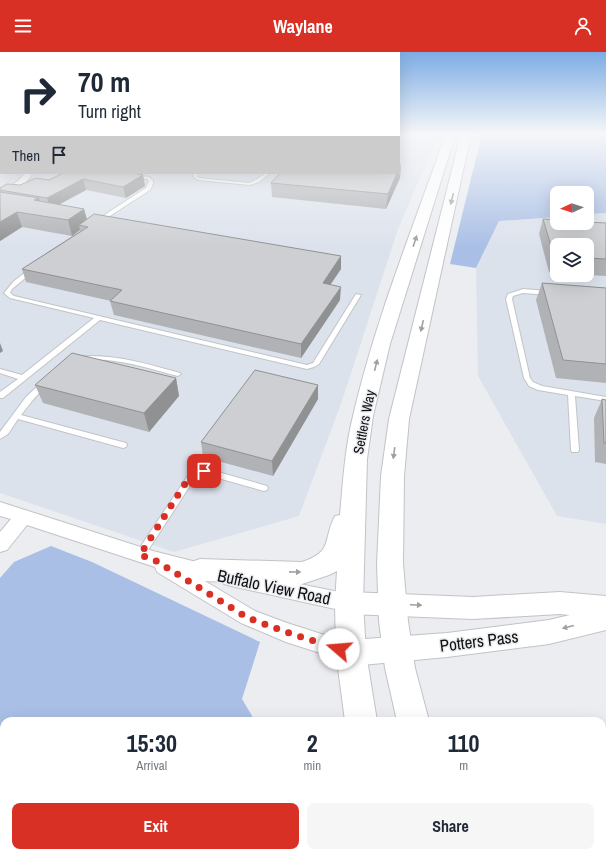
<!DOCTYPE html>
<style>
:root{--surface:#fff;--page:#f6f6f7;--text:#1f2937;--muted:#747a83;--accent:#d93025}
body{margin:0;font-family:"Archivo Narrow",sans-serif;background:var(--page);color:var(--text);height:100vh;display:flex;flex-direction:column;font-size:15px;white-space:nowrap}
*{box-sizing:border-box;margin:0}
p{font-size:13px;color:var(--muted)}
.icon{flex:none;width:22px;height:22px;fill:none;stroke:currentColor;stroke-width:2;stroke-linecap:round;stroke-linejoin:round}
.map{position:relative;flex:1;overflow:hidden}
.side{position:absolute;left:0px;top:665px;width:606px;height:140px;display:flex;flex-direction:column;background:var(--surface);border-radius:12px 12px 0 0;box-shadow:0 4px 16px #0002}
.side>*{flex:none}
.banner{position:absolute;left:0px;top:0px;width:400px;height:122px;box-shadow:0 4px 16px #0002;background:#fff;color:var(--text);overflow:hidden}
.needle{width:26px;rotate:266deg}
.tools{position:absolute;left:550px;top:134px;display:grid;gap:8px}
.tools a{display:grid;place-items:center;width:44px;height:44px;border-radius:8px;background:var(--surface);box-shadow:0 4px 16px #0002;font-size:20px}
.pin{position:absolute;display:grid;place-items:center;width:34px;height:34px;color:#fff;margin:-17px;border-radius:8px;box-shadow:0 2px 6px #0006}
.me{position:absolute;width:44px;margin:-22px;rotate:288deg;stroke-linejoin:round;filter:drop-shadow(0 0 3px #0008)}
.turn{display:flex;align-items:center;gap:14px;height:84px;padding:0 12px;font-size:18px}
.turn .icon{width:52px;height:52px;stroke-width:2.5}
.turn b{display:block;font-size:28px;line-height:34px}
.then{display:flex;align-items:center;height:38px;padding:0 12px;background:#0003;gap:8px;font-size:15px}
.eta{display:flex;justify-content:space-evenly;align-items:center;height:68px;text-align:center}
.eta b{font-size:24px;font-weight:800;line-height:28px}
.button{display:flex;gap:8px;margin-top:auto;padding:8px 12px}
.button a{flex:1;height:46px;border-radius:8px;background:var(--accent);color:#fff;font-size:16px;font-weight:800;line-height:46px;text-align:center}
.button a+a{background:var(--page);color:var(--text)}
header{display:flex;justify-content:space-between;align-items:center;height:52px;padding:0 12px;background:var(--accent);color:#fff;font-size:18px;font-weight:800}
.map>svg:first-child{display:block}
.built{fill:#dce2ec;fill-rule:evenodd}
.green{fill:#a9bfe5}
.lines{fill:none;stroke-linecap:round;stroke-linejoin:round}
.service-casing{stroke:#c1c3c6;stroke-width:2}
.minor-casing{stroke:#c1c3c6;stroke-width:2}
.tertiary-casing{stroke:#c1c3c6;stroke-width:2}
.primary-casing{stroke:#c1c3c6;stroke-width:2}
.service{fill:#fff;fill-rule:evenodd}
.minor{fill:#fff;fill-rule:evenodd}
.tertiary{fill:#fff;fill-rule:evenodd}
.primary{fill:#fff;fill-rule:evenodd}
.wall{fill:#b0b2b5}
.shaded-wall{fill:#909193}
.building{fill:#cdcfd2;stroke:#909193}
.oneway{fill:#a0a0a0}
.route{stroke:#d93025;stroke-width:7;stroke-dasharray:0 12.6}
.labels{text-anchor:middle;stroke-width:3;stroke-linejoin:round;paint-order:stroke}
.street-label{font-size:14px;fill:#111112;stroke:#ebedf1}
.near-street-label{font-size:17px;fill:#111112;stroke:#ebedf1}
</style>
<header><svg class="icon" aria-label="menu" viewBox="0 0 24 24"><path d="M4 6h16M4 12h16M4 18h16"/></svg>Waylane<svg class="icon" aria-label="person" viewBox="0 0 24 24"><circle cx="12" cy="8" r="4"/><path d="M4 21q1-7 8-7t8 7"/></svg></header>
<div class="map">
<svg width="606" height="805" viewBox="0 0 606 805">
<rect width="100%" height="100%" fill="#ebedf1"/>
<g class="built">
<polygon points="0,82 1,121 399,121 399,82 439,82 398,177 342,349 299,464 174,500 0,441"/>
<path d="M 606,161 L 606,472 L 557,464 L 478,324 L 476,216 L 499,169 L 557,165 L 557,171 L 587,171 L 587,162 ZM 557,193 L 587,193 L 587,223 L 557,223 Z"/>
<polygon points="606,764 606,805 595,805 594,801 602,801 602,773"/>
</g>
<g class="green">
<polygon points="482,82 606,82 606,161 587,162 587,141 557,141 557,165 499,169 476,216 450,212"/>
<polygon points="51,494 92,510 260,590 242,647 255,669 4,669 4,801 331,801 332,805 0,805 0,526 14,510"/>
</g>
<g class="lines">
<g class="service-casing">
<g id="service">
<rect x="0" y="108" width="1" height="3"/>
<path d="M 195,121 L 199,121 L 197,124 L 199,126 L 250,131 C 257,128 263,121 270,121 L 259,130 L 250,133 L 198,128 L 193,124 Z"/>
<polygon points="133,123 149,125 153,129 153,132 150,138 99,171 95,171 95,169 146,136 149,129 147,127 133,125"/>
<polygon points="31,216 36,217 12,237 10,241 14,244 307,313 313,311 356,242 361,243 319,312 314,315 307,317 100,268 3,346 0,346 0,340 18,327 0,321 0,317 22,323 94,266 10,246 4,241 14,229"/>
<polygon points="523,237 549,239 552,241 549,243 523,241 513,244 512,247 530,326 533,330 542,334 606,345 606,349 575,344 579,398 578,400 572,400 571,398 568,343 538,338 529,334 524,326 506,247 508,242"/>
<path d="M 91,304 C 122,304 151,313 180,321 L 181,322 L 178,324 C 154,318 130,310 106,308 C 98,307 80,311 76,307 L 79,305 Z"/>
<polygon points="43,329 45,329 48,331 32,349 21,363 126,391 127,393 126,395 123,396 18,367 8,382 0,387 0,380 26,345"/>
<polygon points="204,416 267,434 268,436 267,438 264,439 204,422 197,423 143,506 140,507 137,506 135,503 191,419"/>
</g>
</g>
<g class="minor-casing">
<g id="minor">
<polygon points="25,121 33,121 24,133 0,148 0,141 18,129"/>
<polygon points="0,450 153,499 216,515 219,521 216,527 209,529 203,528 255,559 287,571 359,594 362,601 359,608 351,611 286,590 241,571 157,520 155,515 27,473 7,498 0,500 0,480 11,467 0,464"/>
<polygon points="231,518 349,542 356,545 359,551 356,557 349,560 231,534 224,532 221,526 224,520"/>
</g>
</g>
<g class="tertiary-casing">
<polygon id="tertiary" points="349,540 473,545 560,540 606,544 606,578 549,592 447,605 351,614 341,610 338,601 341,592 351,588 447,581 549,568 570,563 560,562 473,567 349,562 340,559 336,551 340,543"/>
</g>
<g class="primary-casing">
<g id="primary">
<path d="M 444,82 L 454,82 L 454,87 L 390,292 L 373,364 L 367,407 L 363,551 L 366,601 L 377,669 L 345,669 L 336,601 L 335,551 L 337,519 L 329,523 L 302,532 L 200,529 L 191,526 L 187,518 L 191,510 L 200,507 L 302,510 C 334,499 322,489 335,464 L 340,463 C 343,429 345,396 353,364 C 375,269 412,178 444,87 Z"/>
<polygon points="461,82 471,82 409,367 404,424 403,512 408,569 415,616 429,669 397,669 385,616 379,569 377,512 381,424 389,367"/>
<rect x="363" y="801" width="38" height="4"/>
<polygon points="427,801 465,801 466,805 428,805"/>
</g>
</g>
<use href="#service" class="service"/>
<use href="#minor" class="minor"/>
<use href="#tertiary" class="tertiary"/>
<use href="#primary" class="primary"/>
</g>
<g class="wall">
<polygon points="401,112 400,126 386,157 272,145 271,131"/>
<polygon points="63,121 141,121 142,123 143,123 145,134 126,146 86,138 59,153 84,157 87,167 341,217 330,233 340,248 301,306 114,263 110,249 111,249 26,230 22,217 80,179 80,178 72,184 22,175 0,189 0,136 20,133 49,128"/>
<polygon points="543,167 606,171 606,224 587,223 587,193 557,193 557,221 549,220 539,182"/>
<polygon points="542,231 606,236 606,331 556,326 536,248"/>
<polygon points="176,326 179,344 149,380 43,351 35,333"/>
<polygon points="318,333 318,347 273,424 203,405 201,390"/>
<polygon points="602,347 606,348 606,412 595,410 594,366"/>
</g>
<g class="shaded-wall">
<polygon points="401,112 400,126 386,157 388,142 397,121 399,121 399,117"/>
<polygon points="139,121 141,121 142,124 143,123 145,134 126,146 123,135 137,122"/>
<polygon points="83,127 86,138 50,157 47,146"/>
<polygon points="39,146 44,161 34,148"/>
<polygon points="84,157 88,172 79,173 80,178 72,184 68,168"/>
<polygon points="17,160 22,175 0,189 0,170"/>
<polygon points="341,204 341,217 322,245 323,231"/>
<polygon points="341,235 340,248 301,306 301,292"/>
<polygon points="0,291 3,299 0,301"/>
<polygon points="176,326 179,344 149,380 144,361"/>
<polygon points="318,333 318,347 273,424 272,409"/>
</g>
<g class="building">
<polygon points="63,121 139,121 137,122 143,123 123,135 83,127 47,146 0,138 0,136 7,132 20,133 36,126 49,128"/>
<polygon points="280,121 397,121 388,142 271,131"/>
<polygon points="0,140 39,146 34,148 84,157 68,168 17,160 0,170"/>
<polygon points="94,162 341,204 323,231 341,235 301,292 110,249 122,238 22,217 88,175 79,173"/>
<polygon points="543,167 557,168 557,171 587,171 587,170 606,171 606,207 587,206 587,193 557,193 557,204 554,204"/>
<polygon points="542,231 606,236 606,312 563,308"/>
<polygon points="72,301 176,326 144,361 35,333"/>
<polygon points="255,318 318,333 272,409 201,390"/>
<polygon points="602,347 606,348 606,391 604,391"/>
</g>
<defs><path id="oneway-solid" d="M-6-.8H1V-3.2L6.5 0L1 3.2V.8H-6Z"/></defs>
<g class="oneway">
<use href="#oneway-solid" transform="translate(452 147) rotate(103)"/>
<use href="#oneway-solid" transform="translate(415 189) rotate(-72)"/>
<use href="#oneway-solid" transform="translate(422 274) rotate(103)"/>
<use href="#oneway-solid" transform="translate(376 313) rotate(-76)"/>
<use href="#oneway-solid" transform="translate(394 401) rotate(98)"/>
<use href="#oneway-solid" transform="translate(295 520) rotate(1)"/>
<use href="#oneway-solid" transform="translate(416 553) rotate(3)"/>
<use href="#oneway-solid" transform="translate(568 575) rotate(166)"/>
</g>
<linearGradient id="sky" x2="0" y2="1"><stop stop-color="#7dace4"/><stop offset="0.42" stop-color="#f6f7f9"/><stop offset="1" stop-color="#f6f7f9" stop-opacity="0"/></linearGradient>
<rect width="606" height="195" fill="url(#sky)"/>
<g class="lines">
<polyline class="route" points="204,419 194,421 188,427 140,503 153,507 248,566 286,580 339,597"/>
</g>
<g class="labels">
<g class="street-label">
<text transform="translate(364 370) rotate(-79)" y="5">Settlers Way</text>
</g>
<g class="near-street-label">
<text transform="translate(274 535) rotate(12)" y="6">Buffalo View Road</text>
<text transform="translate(479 589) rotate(-7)" y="6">Potters Pass</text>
</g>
</g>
</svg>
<div class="tools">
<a><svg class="needle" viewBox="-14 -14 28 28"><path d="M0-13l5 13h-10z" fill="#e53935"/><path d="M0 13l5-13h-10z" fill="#747a83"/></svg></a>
<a><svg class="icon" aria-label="layers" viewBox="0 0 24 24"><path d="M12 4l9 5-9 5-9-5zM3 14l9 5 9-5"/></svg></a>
</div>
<div class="pin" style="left:204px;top:419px;background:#d93025"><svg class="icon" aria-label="arrive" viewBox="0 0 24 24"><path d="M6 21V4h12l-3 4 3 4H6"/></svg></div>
<svg class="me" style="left:339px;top:597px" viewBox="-20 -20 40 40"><circle r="19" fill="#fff"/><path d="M0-13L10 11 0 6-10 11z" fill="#d93025"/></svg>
<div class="banner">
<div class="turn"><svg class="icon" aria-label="right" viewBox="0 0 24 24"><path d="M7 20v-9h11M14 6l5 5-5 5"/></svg><div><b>70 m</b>Turn right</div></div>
<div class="then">Then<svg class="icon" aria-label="arrive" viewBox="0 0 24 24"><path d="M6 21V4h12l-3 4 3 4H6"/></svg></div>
</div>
<section class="side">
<div class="eta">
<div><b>15:30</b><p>Arrival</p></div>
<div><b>2</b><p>min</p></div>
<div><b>110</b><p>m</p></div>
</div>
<div class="button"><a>Exit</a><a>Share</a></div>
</section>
</div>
